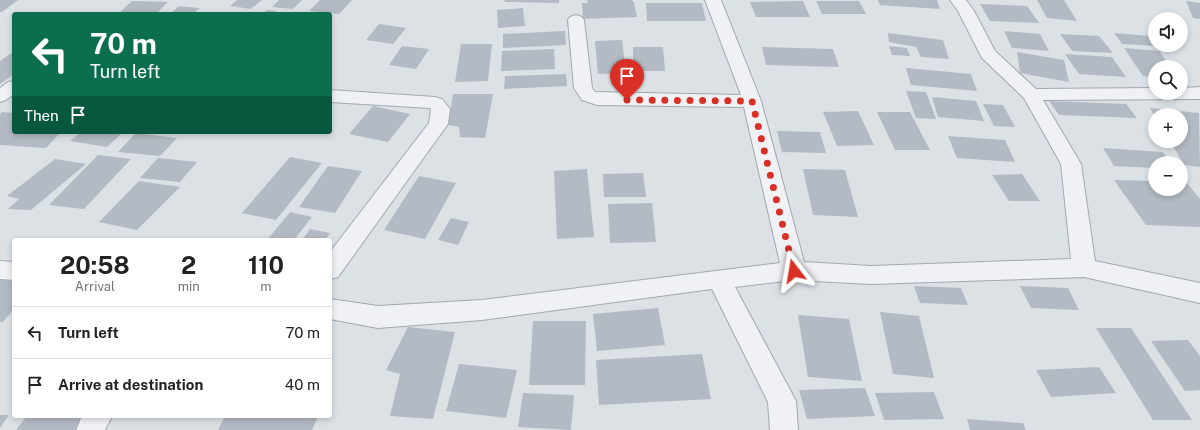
<!DOCTYPE html>
<meta charset="utf-8">
<style>
:root{--surface:#fff;--page:#f6f6f6;--text:#222;--muted:#767676;--line:#e0e0e0}
body{margin:0;font-family:"Public Sans",sans-serif;background:var(--page);color:var(--text);height:100vh;display:flex;flex-direction:column;font-size:15px;white-space:nowrap}
*{box-sizing:border-box;margin:0}
p{font-size:13px;color:var(--muted)}
.icon{flex:none;width:22px;height:22px;fill:none;stroke:currentColor;stroke-width:2;stroke-linecap:round;stroke-linejoin:round}
.map{position:relative;flex:1;overflow:hidden}
.side{position:absolute;left:12px;top:238px;width:320px;height:180px;display:flex;flex-direction:column;background:var(--surface);border-radius:4px;box-shadow:0 2px 6px #0003}
.side>*{flex:none}
.hud{position:absolute;left:12px;top:12px;width:320px;height:122px;border-radius:4px;box-shadow:0 2px 6px #0003;background:#0b6e4f;color:#fff;overflow:hidden}
.fabs{position:absolute;left:1148px;top:12px;display:grid;gap:8px}
.fabs a{display:grid;place-items:center;width:40px;height:40px;border-radius:50%;background:var(--surface);box-shadow:0 2px 6px #0003;font-size:20px}
.pin{position:absolute;display:grid;place-items:center;width:34px;height:34px;color:#fff;margin:-41px -17px;border-radius:50% 50% 50% 0;rotate:-45deg;box-shadow:0 0 4px #0007}
.pin .icon{rotate:45deg}
.me{position:absolute;width:44px;margin:-22px;rotate:346deg;stroke-linejoin:round;filter:drop-shadow(0 0 3px #0008)}
.turn{display:flex;align-items:center;gap:14px;height:84px;padding:0 12px;font-size:18px}
.turn .icon{width:52px;height:52px;stroke-width:2.5}
.turn b{display:block;font-size:28px;line-height:34px}
.then{display:flex;align-items:center;height:38px;padding:0 12px;background:#0003;gap:8px;font-size:15px}
.eta{display:flex;justify-content:space-evenly;align-items:center;height:68px;text-align:center}
.eta b{font-size:24px;font-weight:700;line-height:28px}
ul{padding:0;list-style:none}
li{display:flex;align-items:center;gap:12px;height:52px;padding:0 12px;border-top:1px solid var(--line)}
li div{flex:1}
li b{display:block;font-size:15px}
li em{font-style:normal}
.map>svg:first-child{display:block}
.building{fill:#b4bac3}
.lines{fill:none;stroke-linecap:round;stroke-linejoin:round}
.minor-casing{stroke:#a2a8b0;stroke-width:2}
.minor{fill:#eff1f5;fill-rule:evenodd}
.route{stroke:#d93025;stroke-width:7;stroke-dasharray:0 12.6}
</style>
<div class="map">
<svg width="1200" height="430" viewBox="0 0 1200 430">
<rect width="100%" height="100%" fill="#dce1e6"/>
<g class="building">
<polygon points="0,0 18,0 2,12 0,12"/>
<polygon points="237,0 262,0 251,9 230,6"/>
<polygon points="279,0 302,0 293,9 272,7"/>
<polygon points="320,0 352,0 339,14 309,11"/>
<polygon points="505,0 559,0 559,3 504,2"/>
<polygon points="587,0 632,0 634,2 637,17 583,19 582,3 588,3"/>
<polygon points="878,0 937,0 940,9 880,5"/>
<polygon points="1037,0 1064,0 1077,21 1047,18"/>
<polygon points="132,1 168,2 156,14 118,14"/>
<polygon points="803,1 810,17 756,17 750,2"/>
<polygon points="816,1 859,1 866,14 822,14"/>
<polygon points="1186,1 1200,3 1200,19 1193,18"/>
<polygon points="646,3 702,3 706,21 647,21"/>
<polygon points="980,4 1027,6 1039,23 990,21"/>
<polygon points="179,6 200,8 193,14 170,14"/>
<polygon points="523,8 525,26 498,28 497,10"/>
<polygon points="267,10 276,11 273,14 262,14"/>
<polygon points="379,24 406,28 393,44 366,40"/>
<polygon points="565,31 566,45 503,48 503,34"/>
<polygon points="1004,31 1040,34 1049,51 1012,48"/>
<polygon points="888,33 943,40 949,59 921,57 916,47 889,42"/>
<polygon points="1114,33 1150,36 1155,43 1155,46 1122,44"/>
<polygon points="1060,34 1099,36 1113,53 1072,51"/>
<polygon points="622,40 626,73 598,74 595,41"/>
<polygon points="461,44 492,44 488,81 455,82"/>
<polygon points="402,46 429,49 416,69 389,65"/>
<polygon points="889,46 907,48 910,56 892,55"/>
<polygon points="633,47 663,47 665,71 633,71"/>
<polygon points="762,47 833,49 839,67 766,65"/>
<polygon points="1124,48 1159,51 1171,67 1155,67 1155,77 1143,76"/>
<polygon points="554,49 555,69 501,71 502,51"/>
<polygon points="1017,52 1064,60 1069,82 1020,73"/>
<polygon points="10,54 14,54 14,74 0,84 0,61"/>
<polygon points="1065,54 1112,57 1126,77 1079,74"/>
<polygon points="906,68 971,74 977,91 911,85"/>
<polygon points="566,74 567,86 504,89 505,76"/>
<polygon points="906,91 926,92 936,119 916,118"/>
<polygon points="453,94 493,94 485,138 460,137 459,127 448,125"/>
<polygon points="932,97 976,101 984,121 938,117"/>
<polygon points="1049,101 1126,104 1137,118 1059,115"/>
<polygon points="983,104 1003,105 1015,127 994,126"/>
<polygon points="373,106 410,114 388,142 349,134"/>
<polygon points="1150,108 1199,113 1200,167 1184,165 1170,141 1181,141 1181,115 1154,115"/>
<polygon points="858,111 874,145 837,146 823,112"/>
<polygon points="2,112 14,113 14,132 61,132 46,148 0,145 0,114"/>
<polygon points="877,112 910,112 930,150 895,150"/>
<polygon points="777,131 820,132 826,153 782,152"/>
<polygon points="81,132 123,132 107,147 70,141"/>
<polygon points="136,133 177,138 160,156 118,152"/>
<polygon points="948,136 1005,140 1015,162 957,158"/>
<polygon points="1103,148 1163,152 1171,163 1155,163 1155,168 1114,166"/>
<polygon points="98,155 131,159 84,209 49,205"/>
<polygon points="290,157 322,163 276,220 242,213"/>
<polygon points="158,158 197,162 180,182 140,178"/>
<polygon points="55,159 86,164 31,210 8,209 19,199 7,196"/>
<polygon points="328,166 362,171 335,213 299,207"/>
<polygon points="587,169 594,237 557,239 554,171"/>
<polygon points="803,169 845,170 858,217 813,215"/>
<polygon points="643,173 646,197 604,197 603,174"/>
<polygon points="1022,174 1040,201 1009,201 992,175"/>
<polygon points="419,176 456,183 425,239 384,230"/>
<polygon points="1114,180 1155,181 1155,189 1181,189 1181,181 1186,182 1200,199 1200,227 1146,225"/>
<polygon points="139,181 180,187 137,230 99,222"/>
<polygon points="652,203 656,242 610,243 608,204"/>
<polygon points="290,212 312,217 294,240 267,240"/>
<polygon points="451,218 469,222 458,245 438,240"/>
<polygon points="310,229 330,233 325,240 302,240"/>
<polygon points="0,280 14,281 14,309 3,322 0,322"/>
<polygon points="914,286 961,288 968,305 920,303"/>
<polygon points="1020,286 1068,288 1079,310 1031,308"/>
<polygon points="658,308 665,345 597,351 593,314"/>
<polygon points="880,312 919,316 934,378 893,374"/>
<polygon points="798,315 849,319 862,381 808,377"/>
<polygon points="533,321 586,321 585,385 529,385"/>
<polygon points="408,327 455,332 433,419 390,416 400,374 386,370"/>
<polygon points="1096,328 1131,328 1192,420 1153,420"/>
<polygon points="1188,340 1200,356 1200,390 1185,391 1151,341"/>
<polygon points="702,354 711,399 599,405 596,360"/>
<polygon points="459,364 517,370 506,418 446,411"/>
<polygon points="1099,367 1116,393 1051,397 1036,370"/>
<polygon points="865,388 875,416 807,419 799,390"/>
<polygon points="934,392 944,419 884,420 875,393"/>
<polygon points="523,393 574,395 571,430 518,427"/>
<polygon points="0,415 9,415 0,428"/>
<polygon points="27,416 67,416 84,418 76,430 16,430"/>
<polygon points="225,416 318,416 312,430 218,430"/>
<polygon points="967,419 1023,423 1026,430 970,430"/>
</g>
<g class="lines">
<g class="minor-casing">
<g id="minor">
<polygon points="705,0 721,0 761,101 804,262 871,266 1071,259 1061,164 1024,98 982,58 958,11 950,0 966,0 974,11 995,51 1036,89 1155,88 1155,93 1181,93 1181,88 1200,87 1200,99 1043,100 1081,164 1095,261 1200,283 1200,303 1084,277 871,284 794,280 735,287 796,401 798,430 770,430 768,402 712,289 482,320 378,328 330,319 330,299 378,306 482,300 780,263 744,107 597,105 582,100 574,88 568,20 570,17 576,15 582,17 584,20 592,88 595,92 741,95"/>
<polygon points="14,81 14,94 6,100 0,102 0,88 8,82"/>
<polygon points="330,90 435,97 442,99 450,109 448,124 445,128 338,277 330,279 330,252 429,123 431,110 430,108 330,102"/>
<polygon points="0,261 14,262 14,280 0,279"/>
<polygon points="82,416 112,416 105,430 76,430"/>
</g>
</g>
<use href="#minor" class="minor"/>
</g>
<g class="lines">
<polyline class="route" points="627,100 752,101 794,271"/>
</g>
</svg>
<div class="fabs">
<a><svg class="icon" aria-label="sound" viewBox="0 0 24 24"><path d="M4 9h4l5-4v14l-5-4H4zM17 9q2 3 0 6"/></svg></a>
<a><svg class="icon" aria-label="search" viewBox="0 0 24 24"><circle cx="10" cy="10" r="6"/><path d="M15 15l6 6"/></svg></a>
<a>+</a>
<a>−</a>
</div>
<div class="pin" style="left:627px;top:100px;background:#d93025"><svg class="icon" aria-label="arrive" viewBox="0 0 24 24"><path d="M6 21V4h12l-3 4 3 4H6"/></svg></div>
<svg class="me" style="left:794px;top:271px" viewBox="-20 -20 40 40"><path d="M0-17L14 15 0 8-14 15z" fill="#d93025" stroke="#fff" stroke-width="4"/></svg>
<div class="hud">
<div class="turn"><svg class="icon" aria-label="left" viewBox="0 0 24 24"><path d="M17 20v-9H6M10 6l-5 5 5 5"/></svg><div><b>70 m</b>Turn left</div></div>
<div class="then">Then<svg class="icon" aria-label="arrive" viewBox="0 0 24 24"><path d="M6 21V4h12l-3 4 3 4H6"/></svg></div>
</div>
<section class="side">
<div class="eta">
<div><b>20:58</b><p>Arrival</p></div>
<div><b>2</b><p>min</p></div>
<div><b>110</b><p>m</p></div>
</div>
<ul>
<li><svg class="icon" aria-label="left" viewBox="0 0 24 24"><path d="M17 20v-9H6M10 6l-5 5 5 5"/></svg><div><b>Turn left</b></div><em>70 m</em></li>
<li><svg class="icon" aria-label="arrive" viewBox="0 0 24 24"><path d="M6 21V4h12l-3 4 3 4H6"/></svg><div><b>Arrive at destination</b></div><em>40 m</em></li>
</ul>
</section>
</div>
